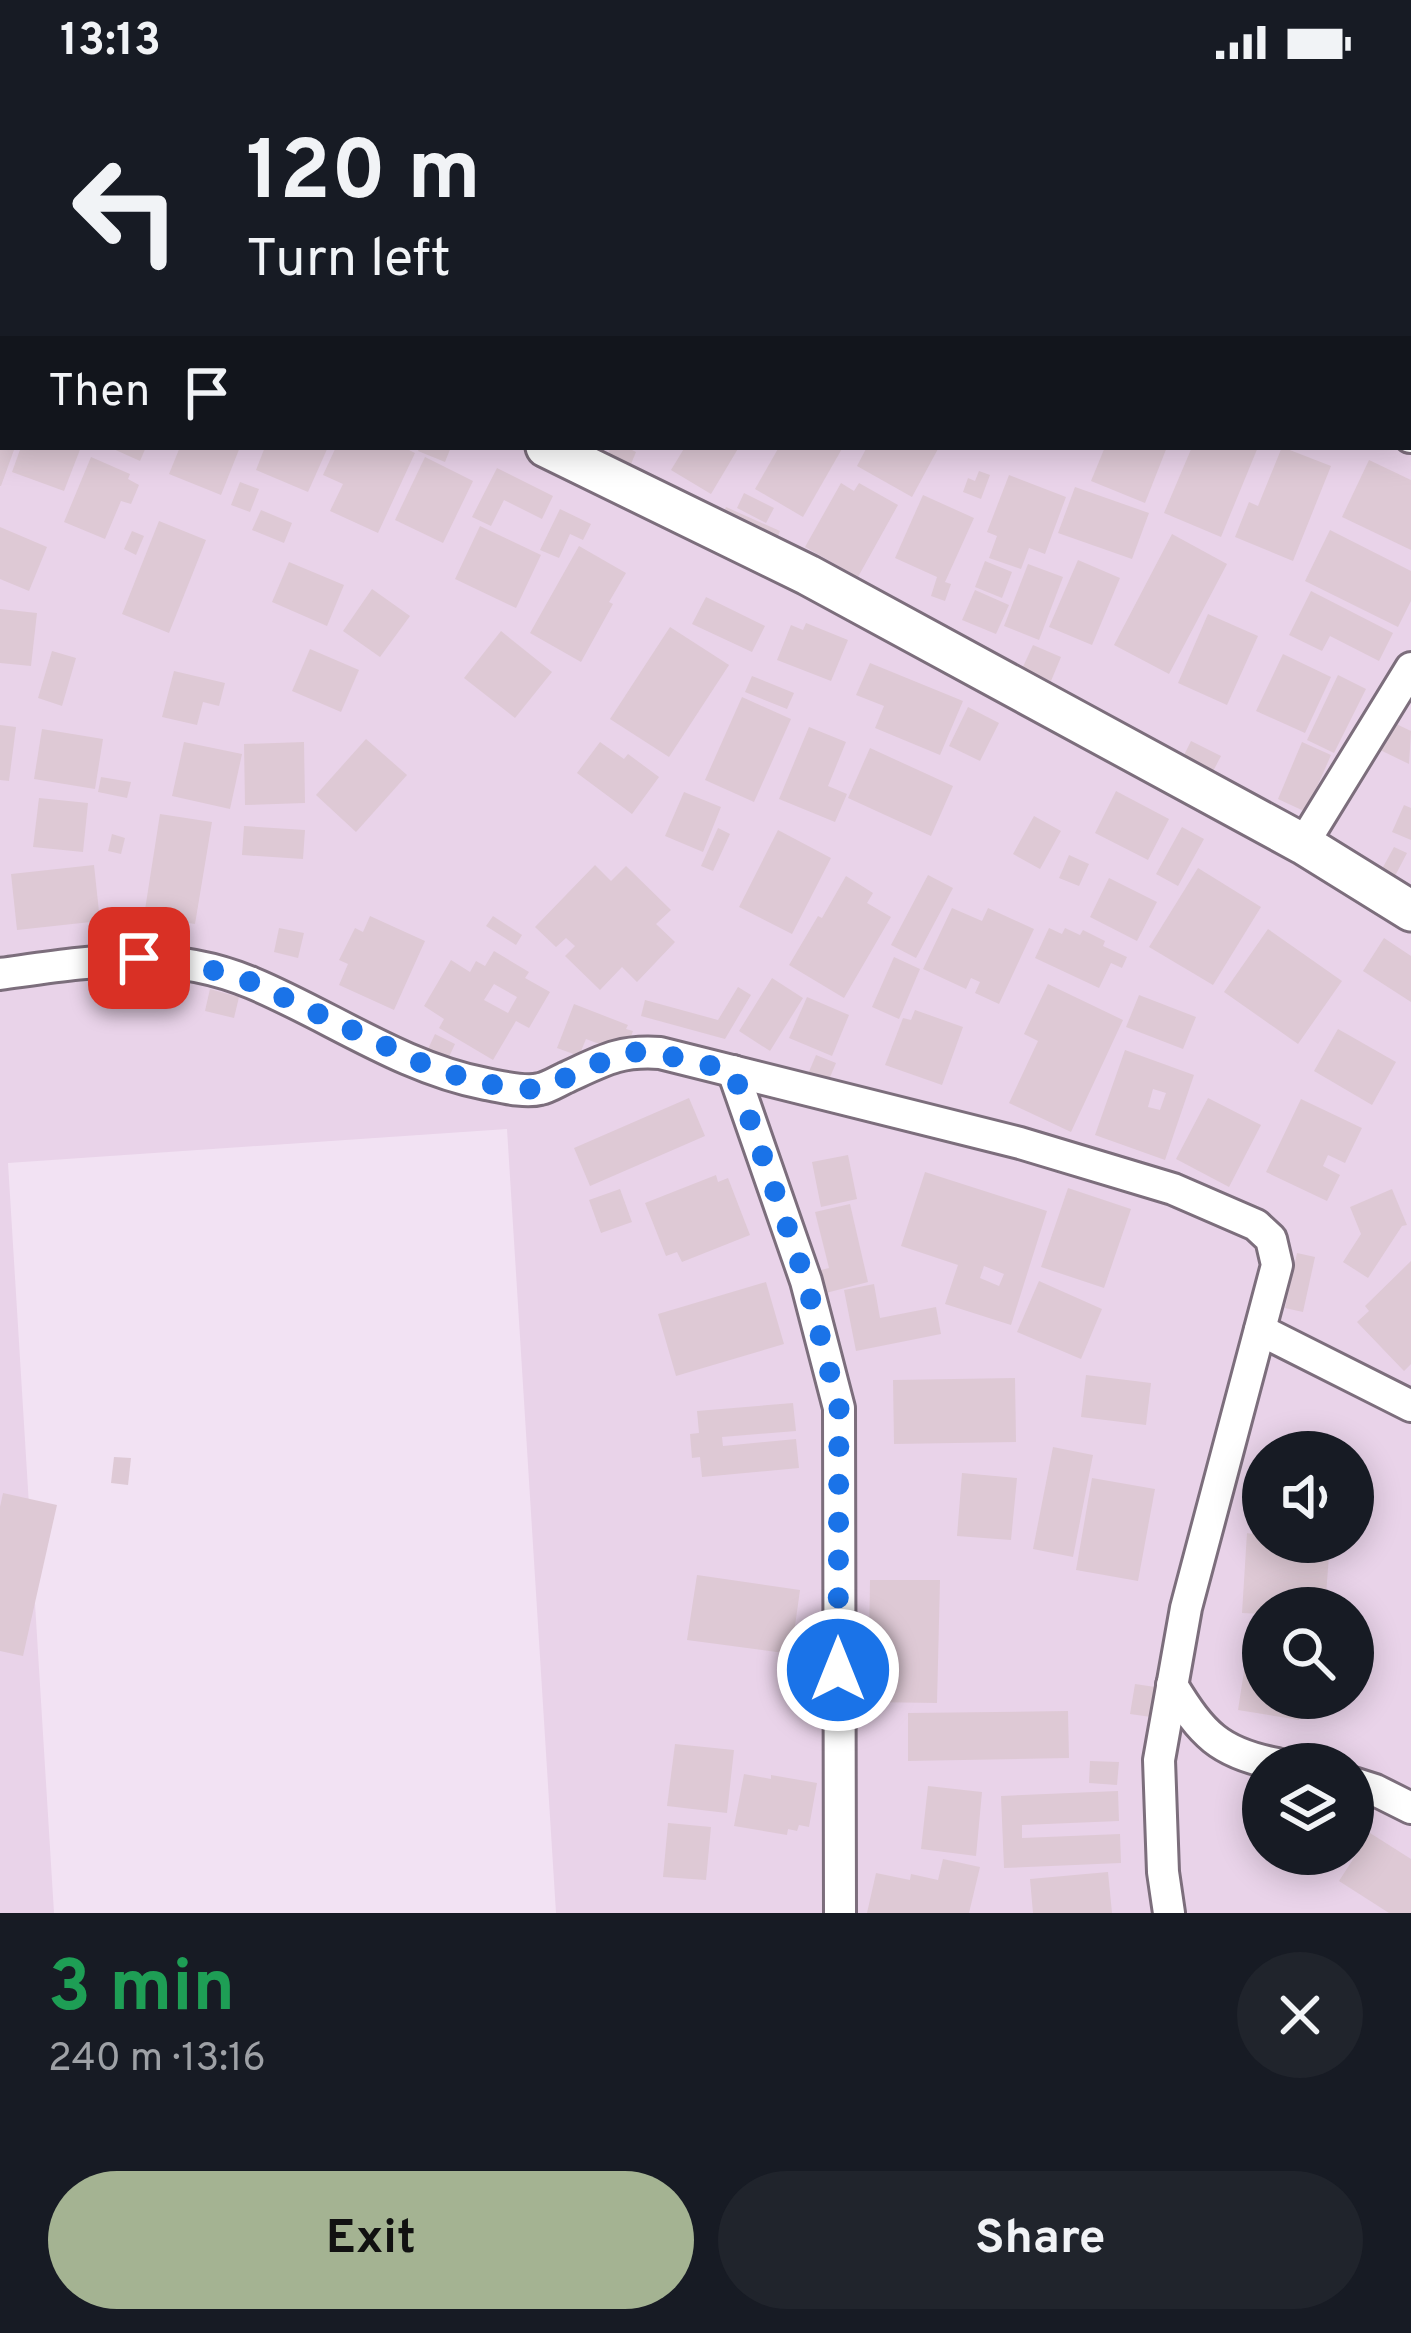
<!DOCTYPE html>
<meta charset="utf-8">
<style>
:root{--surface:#171b24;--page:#20242c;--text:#f1f3f6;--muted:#9ea1a6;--accent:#a4b392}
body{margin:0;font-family:Overpass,sans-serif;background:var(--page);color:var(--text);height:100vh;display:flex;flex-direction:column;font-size:45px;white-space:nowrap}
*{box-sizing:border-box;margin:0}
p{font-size:39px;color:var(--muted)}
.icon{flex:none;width:66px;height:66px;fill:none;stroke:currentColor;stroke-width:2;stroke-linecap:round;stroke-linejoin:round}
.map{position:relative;height:1829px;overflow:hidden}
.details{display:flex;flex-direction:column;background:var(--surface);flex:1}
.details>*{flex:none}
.hud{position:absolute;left:0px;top:0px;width:1413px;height:366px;box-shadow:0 6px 30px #0003;background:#171b24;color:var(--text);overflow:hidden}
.tools{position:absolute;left:1242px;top:1347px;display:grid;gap:24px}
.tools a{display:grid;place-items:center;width:132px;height:132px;border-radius:50%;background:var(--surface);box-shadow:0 6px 30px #0003;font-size:60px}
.pin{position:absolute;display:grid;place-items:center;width:102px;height:102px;color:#fff;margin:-51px;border-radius:24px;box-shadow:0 6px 18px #0006}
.me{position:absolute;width:132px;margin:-66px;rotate:0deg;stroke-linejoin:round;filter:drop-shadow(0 0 9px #0008)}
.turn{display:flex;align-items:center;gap:42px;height:252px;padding:0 48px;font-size:54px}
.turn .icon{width:156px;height:156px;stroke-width:2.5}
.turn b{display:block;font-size:84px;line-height:102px}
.then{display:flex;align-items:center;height:114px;padding:0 48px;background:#0003;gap:24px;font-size:45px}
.round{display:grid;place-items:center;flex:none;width:126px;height:126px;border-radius:63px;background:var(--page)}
.overview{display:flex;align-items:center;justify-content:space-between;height:204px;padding:0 48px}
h1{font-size:72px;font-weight:700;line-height:90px;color:#1e9e55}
.action{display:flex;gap:24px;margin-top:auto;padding:24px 48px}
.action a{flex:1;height:138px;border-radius:72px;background:var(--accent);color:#111;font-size:48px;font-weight:700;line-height:138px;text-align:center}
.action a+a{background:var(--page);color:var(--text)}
.status{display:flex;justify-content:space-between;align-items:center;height:84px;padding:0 60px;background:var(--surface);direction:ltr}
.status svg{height:33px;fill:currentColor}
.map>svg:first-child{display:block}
.built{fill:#e9d3e9;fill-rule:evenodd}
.building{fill:#dec9d5;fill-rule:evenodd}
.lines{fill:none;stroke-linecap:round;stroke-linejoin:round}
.minor-casing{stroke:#7c6e7c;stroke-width:36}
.tertiary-casing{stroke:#7c6e7c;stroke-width:45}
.minor{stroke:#fff;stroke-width:30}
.tertiary{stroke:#fff;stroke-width:39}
.route{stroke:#1a73e8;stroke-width:21;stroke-dasharray:0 37.8}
</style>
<div class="status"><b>13:13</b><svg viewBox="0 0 49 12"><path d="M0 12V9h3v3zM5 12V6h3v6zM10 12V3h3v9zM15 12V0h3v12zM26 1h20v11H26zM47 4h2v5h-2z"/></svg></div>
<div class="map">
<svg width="1411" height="1829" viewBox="0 0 1411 1829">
<rect width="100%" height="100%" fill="#f2e2f3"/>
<path class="built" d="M 0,0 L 1411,0 L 1411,1829 L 556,1829 L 507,1045 L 8,1079 L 54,1829 L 0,1829 ZM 3,3 L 1410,3 L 1410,363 L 3,363 ZM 1263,1368 L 1353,1368 L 1353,1458 L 1263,1458 ZM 1263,1524 L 1353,1524 L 1353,1614 L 1263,1614 ZM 1263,1680 L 1353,1680 L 1353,1770 L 1263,1770 Z"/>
<g class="building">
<polygon points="0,363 15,363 1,402 0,402"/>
<polygon points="21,363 81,363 64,407 12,388"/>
<polygon points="109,363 146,363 140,377"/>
<polygon points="180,363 240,363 221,411 169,390"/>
<polygon points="265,363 328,363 308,408 256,386"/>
<polygon points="336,363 403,363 415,369 378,449 330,427 343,400 323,391"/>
<polygon points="420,363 451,363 445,378 418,367"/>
<polygon points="611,363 626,363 636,368 629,385 606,375"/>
<polygon points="685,363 739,363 711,410 671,386"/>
<polygon points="779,363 843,363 803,433 755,405"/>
<polygon points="867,363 939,363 912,413 857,382"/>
<polygon points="1105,363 1167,363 1145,419 1091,397"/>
<polygon points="1192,363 1258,363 1221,453 1164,429"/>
<polygon points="1282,363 1331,382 1293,477 1235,453 1249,418 1258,422"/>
<polygon points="91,373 130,390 128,395 139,401 131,420 121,417 105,455 64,438"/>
<polygon points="425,373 473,397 443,459 395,436"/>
<polygon points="1369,376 1411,396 1411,466 1342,433"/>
<polygon points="497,384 553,412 542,435 504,416 491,442 472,433"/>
<polygon points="979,387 990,391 981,415 963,408 968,394 975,397"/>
<polygon points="1009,391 1066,413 1045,470 1029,464 1021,485 989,474 997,452 987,448"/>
<polygon points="240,398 259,405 250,428 231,421"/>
<polygon points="841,399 854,407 859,399 898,421 858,493 805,463"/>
<polygon points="1075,403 1149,429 1132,475 1058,449"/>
<polygon points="744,409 774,424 766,439 737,424"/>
<polygon points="923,411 974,434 945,498 951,500 945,517 931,512 937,493 895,474"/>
<polygon points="726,423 780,447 774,462 720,438"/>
<polygon points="560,425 591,440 583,456 570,450 559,474 540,466"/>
<polygon points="261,426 292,439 284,459 252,446"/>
<polygon points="159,437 206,456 169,549 122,530"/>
<polygon points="480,442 541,471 516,524 455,495"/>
<polygon points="0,443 47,463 29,507 0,495"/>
<polygon points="1330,446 1411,487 1411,517 1398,543 1305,497"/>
<polygon points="132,447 144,452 136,471 124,465"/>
<polygon points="1172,450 1227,480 1169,590 1114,561"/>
<polygon points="579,462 626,489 609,518 613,520 581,578 530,549"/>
<polygon points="1078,476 1120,494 1092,561 1049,543"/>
<polygon points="985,477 1012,488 1002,514 975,503"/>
<polygon points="289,478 344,501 327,542 272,518"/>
<polygon points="1028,480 1063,493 1039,556 1004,542"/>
<polygon points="372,505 410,532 380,573 343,547"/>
<polygon points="975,506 1009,521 996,550 962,536"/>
<polygon points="1311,507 1393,549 1379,577 1330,552 1322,567 1289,551"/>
<polygon points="706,513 765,542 752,568 692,540"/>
<polygon points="0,525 37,529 31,582 0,579"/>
<polygon points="1208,530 1258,552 1227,621 1178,599"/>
<polygon points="806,539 848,556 831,597 777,576 791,541 803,546"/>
<polygon points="670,543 729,581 669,673 610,635"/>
<polygon points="501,547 552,588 515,634 464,594"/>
<polygon points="1033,561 1061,573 1051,597 1022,585"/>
<polygon points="310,565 359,586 341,628 292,607"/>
<polygon points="52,567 76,574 62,622 38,614"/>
<polygon points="1283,570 1331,593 1305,649 1256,627"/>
<polygon points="870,579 963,617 940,671 875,644 884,622 856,611"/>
<polygon points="174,587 225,599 219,622 203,618 197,641 162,633"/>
<polygon points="1338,591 1366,605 1334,669 1307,656"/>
<polygon points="752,592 794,609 787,625 745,608"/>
<polygon points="742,613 791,635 754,718 705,696"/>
<polygon points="968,623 999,639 980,677 949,662"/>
<polygon points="1390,637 1411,647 1409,680 1376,664"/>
<polygon points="0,641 16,643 9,697 0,696"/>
<polygon points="809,643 846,658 828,702 847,710 835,738 779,715"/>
<polygon points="42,645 103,655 95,705 34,695"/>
<polygon points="366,655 407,691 356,748 316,711"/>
<polygon points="1191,657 1221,672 1210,693 1180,679"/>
<polygon points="184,658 242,670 230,725 172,712"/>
<polygon points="304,658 305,719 245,721 244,660"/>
<polygon points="600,658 624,675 628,670 659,693 632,730 577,689"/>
<polygon points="1302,658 1331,671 1306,728 1278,715"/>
<polygon points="870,664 953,702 931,752 848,714"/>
<polygon points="101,693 131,698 127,714 98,708"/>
<polygon points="1116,707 1169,735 1148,776 1095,749"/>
<polygon points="684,708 721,723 703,768 665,752"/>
<polygon points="39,714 88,719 83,768 33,763"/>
<polygon points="1404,721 1411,724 1411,756 1392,748"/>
<polygon points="160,730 212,738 195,840 144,832"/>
<polygon points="1034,732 1061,747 1040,785 1013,770"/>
<polygon points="244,742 305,746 303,775 242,771"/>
<polygon points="1182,743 1204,755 1178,802 1156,790"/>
<polygon points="718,744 730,750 713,787 701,782"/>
<polygon points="778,746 831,774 792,850 739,823"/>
<polygon points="112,750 125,754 121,770 108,767"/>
<polygon points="1394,763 1407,769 1395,792 1382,785"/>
<polygon points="1069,771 1089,780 1079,802 1059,794"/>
<polygon points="94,781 100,837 17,846 11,790"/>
<polygon points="595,781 611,797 626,782 671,826 656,840 675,858 637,898 622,883 600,906 565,872 575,862 566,854 556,863 535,843"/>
<polygon points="1198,784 1261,823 1213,901 1149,863"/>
<polygon points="928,791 953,804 916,874 891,861"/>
<polygon points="846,792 873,809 867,819 891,833 844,914 789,881 818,832 822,834"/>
<polygon points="1109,794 1157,818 1137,857 1090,833"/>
<polygon points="952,824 982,837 988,824 1034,845 999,920 975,909 980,898 971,894 966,905 923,885"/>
<polygon points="370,832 425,857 394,926 339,901 348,880 339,876 355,844 363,848"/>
<polygon points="493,832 522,851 516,861 486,842"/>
<polygon points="279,844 304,849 298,874 274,868"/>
<polygon points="1049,844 1062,850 1065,844 1080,851 1083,846 1105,857 1103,862 1127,873 1122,884 1111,879 1099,904 1035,874"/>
<polygon points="1268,845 1342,897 1298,960 1224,908"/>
<polygon points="1384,854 1411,872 1411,918 1363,887"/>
<path d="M 494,867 L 529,888 L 525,894 L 550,908 L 529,944 L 516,937 L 493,976 L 439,944 L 444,935 L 424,922 L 451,876 L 470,888 L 476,877 L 485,882 ZM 494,900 L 517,913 L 508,929 L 484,916 Z"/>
<polygon points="894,873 920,885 899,935 872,923"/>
<polygon points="772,894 803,914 770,967 739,947"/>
<polygon points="1048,900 1123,936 1071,1048 1009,1019 1038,957 1024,950"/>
<polygon points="738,903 751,911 725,955 641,932 645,916 718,936"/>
<polygon points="210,905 239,913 234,934 205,927"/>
<polygon points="1139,911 1196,933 1183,965 1126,943"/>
<polygon points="807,913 849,931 832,972 789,954"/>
<polygon points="574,920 628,941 626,945 633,947 627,963 618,967 586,955 579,972 557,964"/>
<polygon points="915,926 963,943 942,1001 885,981 903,934 911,936"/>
<polygon points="1338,945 1396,978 1372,1021 1314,987"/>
<polygon points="435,950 455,960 448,975 428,965"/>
<path d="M 1125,966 L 1194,991 L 1165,1076 L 1095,1051 ZM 1153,1005 L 1166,1009 L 1160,1026 L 1148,1023 Z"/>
<polygon points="816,971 836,979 828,998 808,990"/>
<polygon points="689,1014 705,1052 590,1102 574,1064"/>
<polygon points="1208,1014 1261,1041 1229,1103 1176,1075"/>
<polygon points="1301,1015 1362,1044 1345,1079 1328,1071 1323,1082 1340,1091 1327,1117 1266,1088"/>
<polygon points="848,1071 857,1115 821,1123 812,1078"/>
<path d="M 925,1088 L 1047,1127 L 1011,1241 L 945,1220 L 958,1181 L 901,1162 ZM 984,1182 L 1004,1190 L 999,1202 L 980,1194 Z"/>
<polygon points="716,1091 718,1098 728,1094 750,1151 682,1178 677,1168 666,1172 645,1119"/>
<polygon points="1068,1104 1131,1125 1104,1204 1041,1183"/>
<polygon points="620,1105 632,1138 601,1149 589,1116"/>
<polygon points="1392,1105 1407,1141 1402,1142 1368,1194 1343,1178 1361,1150 1350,1123"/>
<polygon points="850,1120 868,1198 822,1210 817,1187 829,1184 815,1128"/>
<polygon points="1297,1169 1315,1173 1303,1228 1285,1224"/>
<polygon points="1411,1177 1411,1280 1404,1287 1357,1238 1369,1227 1365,1222"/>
<polygon points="1039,1197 1102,1225 1081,1275 1017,1248"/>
<polygon points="766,1198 784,1260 676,1292 658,1230"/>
<polygon points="874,1200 880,1234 936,1223 941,1250 856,1267 844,1206"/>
<polygon points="1086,1291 1151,1299 1146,1341 1081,1333"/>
<polygon points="1015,1294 1016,1358 894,1360 893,1296"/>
<polygon points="793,1319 796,1347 722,1353 723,1362 796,1355 799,1384 702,1393 700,1373 692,1374 690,1350 699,1349 697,1327"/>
<polygon points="1053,1363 1093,1371 1073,1473 1033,1465"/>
<polygon points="114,1373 131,1374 128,1401 111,1399"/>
<polygon points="962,1389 1017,1394 1011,1456 957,1452"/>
<polygon points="1092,1394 1155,1405 1138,1497 1076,1486"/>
<polygon points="3,1409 57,1421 23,1572 0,1567 0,1423"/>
<polygon points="1253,1444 1263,1444 1263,1458 1330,1458 1325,1524 1263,1524 1263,1530 1242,1529 1247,1449 1252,1450"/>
<polygon points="697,1491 800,1506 791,1570 687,1556"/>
<polygon points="870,1496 940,1496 937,1619 868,1618"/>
<polygon points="1249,1555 1263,1557 1263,1614 1302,1614 1299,1636 1238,1626"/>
<polygon points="1135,1600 1155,1603 1151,1633 1130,1630"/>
<polygon points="1068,1627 1069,1674 908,1677 908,1629"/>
<polygon points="675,1660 734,1666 727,1729 667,1722"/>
<polygon points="1090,1677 1119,1678 1117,1701 1089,1699"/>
<polygon points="744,1690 771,1695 771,1691 817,1699 809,1743 799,1741 797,1747 788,1745 787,1751 734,1742"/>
<polygon points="928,1702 982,1708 976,1772 921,1765"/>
<polygon points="1118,1707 1119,1737 1022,1741 1022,1754 1120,1750 1121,1779 1004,1784 1001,1712"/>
<polygon points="668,1739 711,1743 706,1796 663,1793"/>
<polygon points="1370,1749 1411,1775 1411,1829 1389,1829 1339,1797"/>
<polygon points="943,1775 980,1783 969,1829 867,1829 876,1789 910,1796 911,1790 938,1796"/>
<polygon points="1108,1788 1112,1829 1033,1829 1030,1795"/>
</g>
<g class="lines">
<g class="minor-casing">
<g id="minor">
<polyline points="188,3 189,0"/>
<polyline points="0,131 3,132"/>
<polyline points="1410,353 1411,353"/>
<polyline points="1303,760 1411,584"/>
<path d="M 0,890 C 88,878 167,863 252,899 C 329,931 402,984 486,1000 C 502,1003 525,1009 540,1005 C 549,1003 558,997 565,994 C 602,977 619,966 660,969 L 1020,1059 L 1173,1105 L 1256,1141 L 1271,1155 L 1277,1181 L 1186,1524 L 1159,1676 L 1163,1788 L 1169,1829"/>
<polyline points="733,987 806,1197 839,1324 840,1829"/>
<polyline points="1260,1246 1411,1322"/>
<path d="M 1172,1601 C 1202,1650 1219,1669 1277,1680"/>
<polyline points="1353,1699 1375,1706 1411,1724"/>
</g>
</g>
<g class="tertiary-casing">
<g id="tertiary">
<polyline points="656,3 658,0"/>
<polyline points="546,363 808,491 1303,760 1411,827"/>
</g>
</g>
<use href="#minor" class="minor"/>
<use href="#tertiary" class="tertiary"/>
</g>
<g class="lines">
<polyline class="route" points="139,874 209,885 251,898 426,981 479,999 538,1006 615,972 635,968 661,970 733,987 806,1197 839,1324 838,1586"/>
</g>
</svg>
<div class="tools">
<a><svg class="icon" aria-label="sound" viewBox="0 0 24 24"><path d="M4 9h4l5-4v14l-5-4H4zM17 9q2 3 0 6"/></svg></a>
<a><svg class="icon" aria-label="search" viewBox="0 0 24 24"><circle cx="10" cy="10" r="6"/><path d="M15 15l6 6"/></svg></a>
<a><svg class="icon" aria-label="layers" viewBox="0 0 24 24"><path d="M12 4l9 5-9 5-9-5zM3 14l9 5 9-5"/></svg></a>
</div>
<div class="pin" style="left:139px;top:874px;background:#d93025"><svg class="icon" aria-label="arrive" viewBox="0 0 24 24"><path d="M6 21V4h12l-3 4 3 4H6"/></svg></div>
<svg class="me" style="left:838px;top:1586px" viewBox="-20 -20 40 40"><circle r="17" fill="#1a73e8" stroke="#fff" stroke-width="3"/><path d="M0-11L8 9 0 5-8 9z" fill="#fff"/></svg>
<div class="hud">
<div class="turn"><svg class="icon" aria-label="left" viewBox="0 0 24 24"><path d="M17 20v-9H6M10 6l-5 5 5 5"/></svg><div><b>120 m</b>Turn left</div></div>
<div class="then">Then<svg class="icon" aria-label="arrive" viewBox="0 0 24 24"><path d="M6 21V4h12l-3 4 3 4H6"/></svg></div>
</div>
</div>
<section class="details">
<div class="overview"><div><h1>3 min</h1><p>240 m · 13:16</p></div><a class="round"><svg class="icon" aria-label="close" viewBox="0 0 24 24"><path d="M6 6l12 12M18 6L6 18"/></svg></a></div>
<div class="action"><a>Exit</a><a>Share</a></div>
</section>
